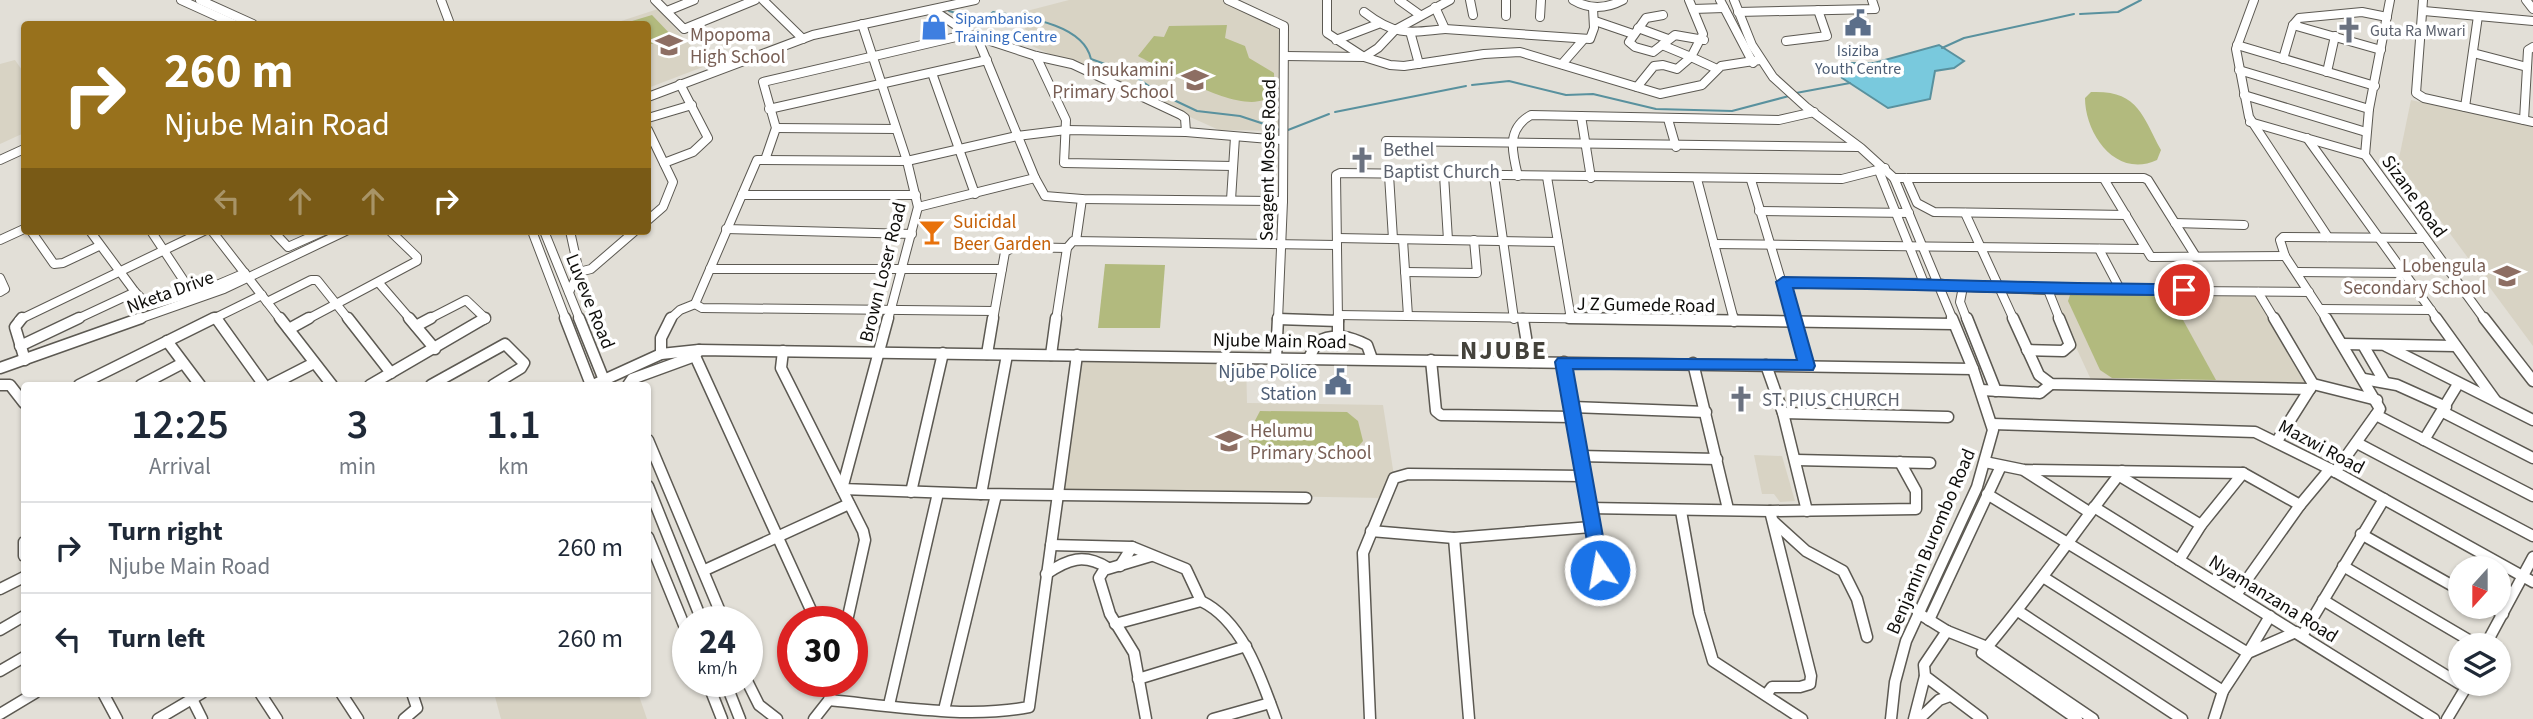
<!DOCTYPE html>
<style>
:root{--surface:#fff;--page:#f6f6f7;--text:#1f2937;--muted:#747a83;--line:#e0e1e3}
body{margin:0;font-family:"Source Sans 3",sans-serif;background:var(--page);color:var(--text);height:100vh;display:flex;flex-direction:column;font-size:26px;white-space:nowrap}
*{box-sizing:border-box;margin:0}
p{font-size:23px;color:var(--muted)}
.icon{flex:none;width:38px;height:38px;fill:none;stroke:currentColor;stroke-width:2;stroke-linecap:round;stroke-linejoin:round}
.map{position:relative;flex:1;overflow:hidden}
.sheet{position:absolute;left:21px;top:382px;width:630px;height:315px;display:flex;flex-direction:column;background:var(--surface);border-radius:7px;box-shadow:0 2px 5px #0004}
.sheet>*{flex:none}
.hud{position:absolute;left:21px;top:21px;width:630px;height:214px;border-radius:7px;box-shadow:0 2px 5px #0004;background:#98711c;color:#fff;overflow:hidden}
.needle{width:46px;rotate:201deg}
.controls{position:absolute;left:2448px;top:556px;display:grid;gap:14px}
.controls a{display:grid;place-items:center;width:63px;height:63px;border-radius:50%;background:var(--surface);box-shadow:0 2px 5px #0004;font-size:35px}
.speed{position:absolute;left:672px;top:606px;display:flex;gap:14px;font-size:35px;font-weight:700;text-align:center}
.speed>*{display:grid;place-content:center;width:91px;height:91px;border-radius:50%;background:var(--surface);box-shadow:0 2px 5px #0004;line-height:1}
.speed small{font-size:18px;font-weight:400}
.speed .limit{border:10px solid #d22;background:#fff;color:#111}
.pin{position:absolute;display:grid;place-items:center;width:60px;height:60px;color:#fff;margin:-30px;border:4px solid #fff;border-radius:50%;box-shadow:0 2px 7px #0007}
.me{position:absolute;width:77px;margin:-38px;rotate:348deg;stroke-linejoin:round;filter:drop-shadow(0 0 5px #0008)}
.turn{display:flex;align-items:center;gap:24px;height:147px;padding:0 28px;font-size:32px}
.turn .icon{width:91px;height:91px;stroke-width:2.5}
.turn b{display:block;font-size:49px;line-height:60px}
.lanes{display:flex;align-items:center;height:66px;padding:0 28px;background:#0003;justify-content:center;gap:35px;direction:ltr}
.lanes .off{opacity:.35}
.eta{display:flex;justify-content:space-evenly;align-items:center;height:119px;text-align:center}
.eta b{font-size:42px;font-weight:600;line-height:49px}
ul{padding:0;list-style:none}
li{display:flex;align-items:center;gap:21px;height:91px;padding:0 28px;border-top:2px solid var(--line)}
li div{flex:1}
li b{display:block;font-size:26px}
li em{font-style:normal}
.map>svg:first-child{display:block}
.built{fill:#d8d3c4}
.green{fill:#b2ba7e}
.water{fill:#79c9dd;stroke:#59919e;stroke-width:2}
.lines{fill:none;stroke-linecap:round;stroke-linejoin:round}
.stream{stroke:#59919e;stroke-width:2}
.minor-far1-casing{stroke:#5c5952;stroke-width:10}
.minor-casing{stroke:#5c5952;stroke-width:13}
.minor-far1{stroke:#fff;stroke-width:8}
.minor{stroke:#fff;stroke-width:10}
.route{fill:#1a73e8;stroke:#114b97;stroke-width:2}
.labels{text-anchor:middle;stroke-width:7;stroke-linejoin:round;paint-order:stroke}
.far-shop-label{font-size:16px;fill:#366cbe;stroke:#fff;text-anchor:start}
.far-worship-label{font-size:16px;fill:#5b616d;stroke:#fff;text-anchor:start}
.far-service-label{font-size:16px;fill:#4e5e75;stroke:#fff}
.education-label{font-size:19px;fill:#785e54;stroke:#fff;text-anchor:start}
.worship-label{font-size:19px;fill:#5b616d;stroke:#fff;text-anchor:start}
.street-label{font-size:19px;fill:#0f0e0b;stroke:#fff}
.food-label{font-size:19px;fill:#c56008;stroke:#fff;text-anchor:start}
.service-label{font-size:19px;fill:#4e5e75;stroke:#fff;text-anchor:end}
.district-label{font-size:26px;font-weight:bold;letter-spacing:2px;fill:#44423b;stroke:#fff}
</style>
<div class="map">
<svg width="2533" height="719" viewBox="0 0 2533 719">
<rect width="100%" height="100%" fill="#e2dfd7"/>
<g class="built">
<polygon points="1069,0 1225,0 1280,23 1281,131 1219,130 1032,46 1019,13"/>
<polygon points="658,9 708,65 648,88 648,24 612,24"/>
<polygon points="15,60 24,73 24,133 0,144 0,64"/>
<polygon points="2411,100 2533,127 2533,346 2398,163"/>
<polygon points="2050,291 2257,293 2310,383 2307,387 2093,384"/>
<polygon points="1079,356 1246,359 1247,403 1383,405 1394,476 1382,498 1063,492"/>
<polygon points="1754,455 1782,456 1795,501 1780,502 1774,494 1762,494"/>
<polygon points="494,693 638,693 647,719 501,719"/>
</g>
<g class="green">
<polygon points="652,15 673,37 648,45 648,24 622,24"/>
<path d="M 1227,25 L 1225,38 L 1245,46 L 1249,58 L 1274,73 C 1274,78 1275,86 1274,90 C 1258,127 1160,67 1138,56 L 1154,36 L 1164,37 L 1169,26 Z"/>
<path d="M 2091,92 C 2138,90 2142,115 2161,150 L 2157,160 C 2116,179 2085,134 2085,98 Z"/>
<polygon points="1105,264 1165,265 1160,328 1098,328"/>
<polygon points="2070,295 2155,296 2177,309 2216,380 2112,378 2100,370 2068,301"/>
<polygon points="1260,411 1347,412 1358,421 1363,441 1355,450 1345,455 1264,457 1251,449 1248,434"/>
</g>
<polygon class="water" points="1939,45 1964,61 1954,68 1935,71 1930,99 1888,108 1842,78 1839,63 1874,63"/>
<g class="lines">
<g class="stream">
<path d="M 949,11 L 982,21 L 993,12 C 1023,17 1083,23 1091,59 L 1130,73 L 1159,93 L 1197,111 L 1240,116 L 1279,129"/>
<polyline points="2080,14 2118,12 2141,0"/>
<polyline points="1942,48 1964,38 2074,14"/>
<polyline points="1472,85 1509,81 1566,95 1593,94 1656,109 1732,111 1789,96"/>
<polyline points="1796,93 1850,83"/>
<polyline points="1335,112 1466,86"/>
<polyline points="1288,130 1329,114"/>
</g>
<g class="minor-far1-casing">
<g id="minor-far1">
<polyline points="181,0 234,24"/>
<polyline points="200,0 253,24"/>
<polyline points="441,0 450,24"/>
<polyline points="655,0 684,29 755,0"/>
<polyline points="763,0 803,39"/>
<polyline points="1228,0 1284,26 1283,201 1278,320"/>
<polyline points="1327,0 1327,33 1364,57 1390,65 1404,66 1484,54 1520,52 1660,94 1702,85 1721,66 1760,60"/>
<polyline points="1399,0 1420,15"/>
<polyline points="1470,0 1473,15"/>
<polyline points="1506,0 1506,16"/>
<path d="M 1573,0 C 1590,10 1606,9 1623,0"/>
<polyline points="1689,0 1703,34 1691,57 1717,69"/>
<polyline points="1720,0 1753,63"/>
<polyline points="1734,0 1752,45 1773,77 1806,107 1861,148 1894,178 1953,320"/>
<polyline points="2254,0 2236,49 2249,117 2328,237"/>
<polyline points="2390,0 2369,109 2365,155 2485,320"/>
<polyline points="2423,0 2416,93 2424,98 2533,122"/>
<polyline points="2526,0 2533,9"/>
<polyline points="1693,9 1724,8"/>
<polyline points="933,10 969,34"/>
<polyline points="667,11 694,0"/>
<polyline points="2424,11 2533,21"/>
<path d="M 1364,12 C 1395,36 1408,33 1445,29 L 1435,7"/>
<polyline points="1738,12 1875,9 1872,0"/>
<polyline points="1663,15 1646,18 1629,42 1635,47 1653,52 1675,35 1704,40"/>
<polyline points="1540,17 1541,0"/>
<polyline points="1595,21 1633,34"/>
<polyline points="862,24 907,161 918,207 888,320"/>
<polyline points="2293,25 2381,50"/>
<polyline points="1638,28 1668,39"/>
<polyline points="1445,29 1590,39 1594,28 1593,8"/>
<polyline points="1411,35 1419,64"/>
<polyline points="977,37 1035,178 1045,196 1082,199 1283,201"/>
<polyline points="1336,40 1378,24"/>
<polyline points="1786,41 1827,36 1818,10"/>
<polyline points="2237,45 2375,86"/>
<polyline points="2473,53 2527,67"/>
<polyline points="1036,56 1066,120 1064,163 1233,166"/>
<polyline points="1285,56 1364,57 1378,48 1395,30 1450,0"/>
<polyline points="2283,59 2293,25 2299,18 2362,12 2387,17"/>
<polyline points="1562,64 1583,40"/>
<polyline points="2239,70 2369,109"/>
<polyline points="2327,72 2335,36"/>
<polyline points="932,73 975,194"/>
<polyline points="1637,87 1654,66 1663,65 1677,69 1691,57 1662,45"/>
<polyline points="2244,95 2366,132"/>
<polyline points="648,97 813,35 975,0"/>
<polyline points="2465,107 2478,16"/>
<polyline points="769,109 987,60"/>
<polyline points="1581,116 1591,178"/>
<polyline points="648,118 692,105"/>
<polyline points="1668,119 1676,147"/>
<polyline points="2524,120 2528,50 2533,47"/>
<polyline points="2250,122 2365,155"/>
<polyline points="776,128 896,129"/>
<polyline points="648,130 673,182 663,207 648,220"/>
<polyline points="2307,138 2438,320"/>
<polyline points="1386,141 1858,147"/>
<polyline points="0,160 24,149"/>
<polyline points="765,160 776,128 763,82 969,34 1036,56 1072,64 1181,115 1185,118 1186,132"/>
<polyline points="664,163 693,152 708,138 680,84"/>
<polyline points="1879,171 1924,283"/>
<polyline points="1389,175 1393,239"/>
<polyline points="1444,175 1448,240"/>
<polyline points="1494,176 1514,319"/>
<path d="M 1518,176 C 1512,152 1506,129 1531,115 L 1779,120 L 1814,112"/>
<polyline points="1547,177 1571,319"/>
<polyline points="1894,178 2144,178 2148,180 2195,255"/>
<polyline points="1906,178 1917,203 1934,212 2126,215"/>
<polyline points="1697,179 1734,320"/>
<polyline points="2104,179 2151,257 2285,256"/>
<polyline points="1751,180 1793,320"/>
<polyline points="742,195 916,195"/>
<polyline points="1231,200 1235,137"/>
<polyline points="918,207 1035,178"/>
<polyline points="1759,211 1909,213"/>
<polyline points="1965,213 2014,320"/>
<polyline points="2175,223 2244,225"/>
<polyline points="726,229 912,234"/>
<polyline points="31,231 54,264 63,263 99,246"/>
<polyline points="90,231 135,292 149,306 212,287 245,273"/>
<polyline points="151,231 192,293"/>
<polyline points="212,231 281,320"/>
<polyline points="273,231 288,247 324,231"/>
<polyline points="532,231 566,320"/>
<polyline points="544,231 580,320"/>
<polyline points="570,231 579,272 591,269 635,231"/>
<polyline points="1337,238 1558,242"/>
<polyline points="0,240 24,229"/>
<polyline points="1403,240 1408,316"/>
<polyline points="1076,241 1082,199"/>
<polyline points="1714,244 2144,249"/>
<polyline points="2099,249 2120,289"/>
<polyline points="2186,258 2205,290"/>
<polyline points="710,269 1002,269"/>
<polyline points="1405,272 1477,273 1474,240"/>
<polyline points="2297,272 2404,273"/>
<polyline points="0,278 5,289 0,292"/>
<polyline points="1783,282 1937,283 1963,287 2048,290 2309,292"/>
<polyline points="379,283 411,320"/>
<polyline points="1963,287 1960,302 1967,320"/>
<polyline points="2048,290 2060,320"/>
<polyline points="569,292 579,272"/>
<polyline points="2258,292 2275,320"/>
<polyline points="267,302 311,280 317,280 349,320"/>
<polyline points="2320,309 2431,310"/>
<polyline points="994,311 702,308 695,304 757,160 907,161 1017,136 1066,130 1186,132 1281,140"/>
<polyline points="1338,315 1688,320"/>
<polyline points="1278,319 1312,320"/>
<polyline points="19,320 204,231"/>
<polyline points="75,320 135,292"/>
<polyline points="136,320 224,289 346,231"/>
<polyline points="211,320 262,295"/>
<polyline points="306,320 417,261 417,257 390,231"/>
<polyline points="427,320 466,300 486,319 484,320"/>
<polyline points="669,320 680,310 695,304"/>
<polyline points="993,320 1005,252 1014,247 1067,248"/>
<polyline points="1056,320 1067,248 1073,241 1337,245"/>
<polyline points="1338,320 1336,175 1340,173 1842,179 1885,168"/>
<polyline points="2327,320 2285,256 2280,240 2283,237 2423,238"/>
</g>
</g>
<g class="minor-casing">
<g id="minor">
<polyline points="22,318 15,327 25,360"/>
<polyline points="216,318 264,385"/>
<polyline points="280,318 332,385"/>
<polyline points="348,318 391,373"/>
<polyline points="409,318 435,349"/>
<polyline points="565,318 591,385"/>
<polyline points="579,318 606,385"/>
<polyline points="888,318 842,489 981,494 1306,498"/>
<polyline points="1338,318 1338,335"/>
<polyline points="1569,318 1953,324"/>
<polyline points="1733,318 1734,321"/>
<polyline points="1793,318 1807,366"/>
<polyline points="1967,318 1996,391"/>
<polyline points="2013,318 2039,375 2051,384 2310,389"/>
<polyline points="2274,318 2313,384 2277,441"/>
<polyline points="2326,318 2380,409 2335,472"/>
<polyline points="2436,318 2495,400"/>
<polyline points="2484,318 2533,381"/>
<polyline points="1278,319 1338,321"/>
<polyline points="1523,319 1530,362"/>
<polyline points="416,326 431,318"/>
<polyline points="289,329 309,318"/>
<polyline points="167,341 200,385"/>
<polyline points="2343,344 2455,346"/>
<polyline points="2363,345 2384,381"/>
<polyline points="20,346 79,318"/>
<polyline points="2386,346 2533,420"/>
<polyline points="699,350 695,356 816,621"/>
<polyline points="2027,350 2063,351 2070,345 2059,318"/>
<polyline points="783,351 781,368 863,531 865,540 847,621"/>
<polyline points="661,354 661,338 671,318"/>
<polyline points="987,354 993,318"/>
<polyline points="1051,355 1056,318"/>
<polyline points="1276,358 1278,318"/>
<path d="M 1309,358 L 1317,342 C 1334,332 1351,337 1367,345 L 1372,359"/>
<polyline points="1431,360 1436,411 1441,415 1573,417"/>
<polyline points="1564,362 1600,570"/>
<polyline points="1693,363 1728,509"/>
<polyline points="1766,365 1783,413 1807,511"/>
<polyline points="0,368 141,318"/>
<polyline points="2364,379 2397,385 2446,407"/>
<polyline points="2313,384 2377,400"/>
<polyline points="0,385 10,385 24,403"/>
<polyline points="79,385 214,318"/>
<polyline points="141,385 183,363"/>
<polyline points="271,385 314,363"/>
<polyline points="370,385 485,318"/>
<polyline points="431,385 505,344 524,363 521,368 493,385"/>
<polyline points="593,385 661,354 699,350 1973,369"/>
<polyline points="628,385 632,379 695,356"/>
<polyline points="1981,390 2040,393 2051,384"/>
<polyline points="1572,407 1706,412"/>
<polyline points="2443,412 2533,458"/>
<polyline points="1783,413 1948,417"/>
<polyline points="2376,415 2533,496"/>
<polyline points="1993,428 1992,424 2255,432 2330,469 2533,582"/>
<polyline points="648,440 724,621"/>
<polyline points="2424,440 2458,384"/>
<polyline points="2357,443 2533,536"/>
<polyline points="1579,456 1717,459"/>
<polyline points="1796,460 1930,463"/>
<polyline points="1985,462 2024,470 2243,473 2300,505"/>
<polyline points="2025,471 2089,512"/>
<polyline points="2118,475 2201,525"/>
<polyline points="648,486 702,621"/>
<polyline points="911,492 943,353"/>
<polyline points="981,494 1007,355"/>
<polyline points="1987,494 2248,653 2270,616"/>
<polyline points="2094,507 2434,719"/>
<polyline points="1588,508 1770,511 1916,509 1916,491 1900,462"/>
<polyline points="1681,511 1699,613 1713,661 1802,719"/>
<polyline points="1774,522 1806,551 1843,571 1857,599 1867,637"/>
<polyline points="1371,531 1454,538 1591,527"/>
<polyline points="2361,534 2460,590"/>
<polyline points="648,537 688,635"/>
<polyline points="1454,538 1469,719"/>
<polyline points="24,542 24,556"/>
<path d="M 1051,545 L 1132,547 L 1186,569 L 1201,601 C 1243,621 1261,678 1276,719"/>
<polyline points="2179,560 2201,525 2243,473"/>
<polyline points="1120,566 1132,547"/>
<polyline points="2343,566 2479,646"/>
<polyline points="705,570 849,504"/>
<path d="M 1046,574 C 1068,559 1084,553 1108,568"/>
<polyline points="2043,577 2223,691"/>
<polyline points="0,589 24,577"/>
<polyline points="2236,595 2300,505 2330,469"/>
<polyline points="2323,600 2460,684"/>
<polyline points="2491,607 2503,614"/>
<polyline points="2018,611 2182,719"/>
<polyline points="1918,613 1947,631 1987,647 2093,719"/>
<polyline points="1929,620 2001,466"/>
<polyline points="1115,624 1201,601"/>
<polyline points="0,630 24,616"/>
<polyline points="1947,631 1924,665 1925,676 1982,719"/>
<polyline points="2302,636 2384,499"/>
<polyline points="2485,646 2533,557"/>
<polyline points="0,671 24,657"/>
<polyline points="1138,679 1246,646"/>
<polyline points="707,681 722,719"/>
<polyline points="725,681 740,719"/>
<polyline points="747,681 759,705 777,719"/>
<polyline points="103,693 117,719"/>
<polyline points="260,693 277,719"/>
<polyline points="341,693 358,719"/>
<polyline points="1766,695 1772,687 1800,687 1810,684 1811,676 1770,511"/>
<polyline points="192,699 202,719"/>
<path d="M 829,700 C 891,706 968,719 1029,707 L 1077,355"/>
<polyline points="889,705 938,493"/>
<polyline points="944,710 996,495"/>
<polyline points="0,714 35,693"/>
<polyline points="158,719 202,693"/>
<polyline points="404,719 417,708 412,693"/>
<polyline points="814,719 829,700 834,681"/>
<polyline points="1146,719 1134,653 1110,614 1099,578 1104,570 1151,556"/>
<polyline points="1213,719 1270,703"/>
<polyline points="1370,719 1363,553 1394,478 1408,474 1582,476"/>
<polyline points="1891,719 1895,682 1906,641 1977,487 1993,430 1973,369 1952,318"/>
<polyline points="1914,719 1925,676"/>
<polyline points="1919,719 1939,700 1950,696"/>
<path d="M 2077,719 L 1982,653 C 2032,595 2075,531 2122,471"/>
<polyline points="2214,719 2223,691 2248,653 2296,632"/>
<polyline points="2447,719 2468,684"/>
</g>
</g>
<use href="#minor-far1" class="minor-far1"/>
<use href="#minor" class="minor"/>
</g>
<path class="route" d="M 1783,277 C 1917,278 2050,284 2184,284 L 2191,290 L 2184,295 C 2053,295 1923,289 1793,288 L 1815,366 L 1813,370 L 1573,369 L 1609,570 L 1606,575 L 1600,577 L 1593,575 L 1555,362 L 1558,358 L 1797,360 L 1776,282 Z"/>
<defs>
<g id="civic-bare" transform="scale(2.1)"><path d="M-.6-6.5H3V-4.5H.6V-3L4-1V1h2V6H-6V1h2V-1L-.6-3ZM-1.2 2.5V6h2.4V2.5Z" fill="#5c6f8a" stroke="#fff" stroke-width="2.5" paint-order="stroke"/></g>
<g id="shop-bare" transform="scale(2.1)"><path d="M-5-2.5h2.3a2.7 3.5 0 0 1 5.4 0H5L5.5 6h-11ZM-1.5-2.5h3a1.5 2.3 0 0 0-3 0Z" fill="#3f7fe0" stroke="#fff" stroke-width="2.5" paint-order="stroke"/></g>
<g id="church-bare" transform="scale(2.1)"><path d="M-1.2-6h2.4v3.5h3.3v2.4h-3.3V6h-2.4V-.1h-3.3v-2.4h3.3Z" fill="#6b7280" stroke="#fff" stroke-width="2.5" paint-order="stroke"/></g>
<g id="school-bare" transform="scale(2.1)"><path d="M0-5L7-2L0 1L-7-2ZM-4 1L0 2.5L4 1V4Q0 6-4 4Z" fill="#8d6e63" stroke="#fff" stroke-width="2.5" paint-order="stroke"/></g>
<g id="bar-bare" transform="scale(2.1)"><path d="M-6-5H6L.8 .8V4.5H3.5V6h-7V4.5H-.8V.8Z" fill="#e8710a" stroke="#fff" stroke-width="2.5" paint-order="stroke"/></g>
</defs>
<g fill-rule="evenodd">
<use href="#civic-bare" x="1858" y="23"/>
<use href="#shop-bare" x="934" y="27"/>
<use href="#church-bare" x="2349" y="30"/>
<use href="#school-bare" x="669" y="45"/>
<use href="#school-bare" x="1195" y="80"/>
<use href="#church-bare" x="1362" y="160"/>
<use href="#bar-bare" x="932" y="232"/>
<use href="#school-bare" x="2507" y="276"/>
<use href="#civic-bare" x="1338" y="382"/>
<use href="#church-bare" x="1741" y="399"/>
<use href="#school-bare" x="1229" y="441"/>
</g>
<g class="labels">
<g class="far-shop-label">
<text x="955" y="24">Sipambaniso<tspan x="955" dy="18">Training Centre</tspan></text>
</g>
<g class="far-worship-label">
<text x="2370" y="36">Guta Ra Mwari</text>
</g>
<g class="far-service-label">
<text x="1858" y="56">Isiziba<tspan x="1858" dy="18">Youth Centre</tspan></text>
</g>
<g class="education-label">
<text x="690" y="41">Mpopoma<tspan x="690" dy="22">High School</tspan></text>
<text x="1174" y="76" text-anchor="end">Insukamini<tspan x="1174" dy="22">Primary School</tspan></text>
<text x="2486" y="272" text-anchor="end">Lobengula<tspan x="2486" dy="22">Secondary School</tspan></text>
<text x="1250" y="437">Helumu<tspan x="1250" dy="22">Primary School</tspan></text>
</g>
<g class="worship-label">
<text x="1383" y="156">Bethel<tspan x="1383" dy="22">Baptist Church</tspan></text>
<text x="1762" y="406">ST. PIUS CHURCH</text>
</g>
<g class="street-label">
<text transform="translate(1267 160) rotate(-89)" y="7">Seagent Moses Road</text>
<text transform="translate(2415 196) rotate(54)" y="7">Sizane Road</text>
<text transform="translate(882 272) rotate(-76)" y="7">Brown Loser Road</text>
<text transform="translate(170 291) rotate(-20)" y="7">Nketa Drive</text>
<text transform="translate(591 301) rotate(68)" y="7">Luveve Road</text>
<text transform="translate(1646 304) rotate(1)" y="7">J Z Gumede Road</text>
<text transform="translate(1280 340) rotate(1)" y="7">Njube Main Road</text>
<text transform="translate(2322 446) rotate(28)" y="7">Mazwi Road</text>
<text transform="translate(1930 541) rotate(-67)" y="7">Benjamin Burombo Road</text>
<text transform="translate(2274 598) rotate(32)" y="7">Nyamanzana Road</text>
</g>
<g class="food-label">
<text x="953" y="228">Suicidal<tspan x="953" dy="22">Beer Garden</tspan></text>
</g>
<g class="service-label">
<text x="1317" y="378">Njube Police<tspan x="1317" dy="22">Station</tspan></text>
</g>
<g class="district-label">
<text x="1504" y="359">NJUBE</text>
</g>
</g>
</svg>
<div class="controls">
<a><svg class="needle" viewBox="-14 -14 28 28"><path d="M0-13l5 13h-10z" fill="#e53935"/><path d="M0 13l5-13h-10z" fill="#747a83"/></svg></a>
<a><svg class="icon" aria-label="layers" viewBox="0 0 24 24"><path d="M12 4l9 5-9 5-9-5zM3 14l9 5 9-5"/></svg></a>
</div>
<div class="speed"><div>24<small>km/h</small></div><div class="limit">30</div></div>
<div class="pin" style="left:2184px;top:290px;background:#d93025"><svg class="icon" aria-label="arrive" viewBox="0 0 24 24"><path d="M6 21V4h12l-3 4 3 4H6"/></svg></div>
<svg class="me" style="left:1600px;top:570px" viewBox="-20 -20 40 40"><circle r="17" fill="#1a73e8" stroke="#fff" stroke-width="3"/><path d="M0-11L8 9 0 5-8 9z" fill="#fff"/></svg>
<div class="hud">
<div class="turn"><svg class="icon" aria-label="right" viewBox="0 0 24 24"><path d="M7 20v-9h11M14 6l5 5-5 5"/></svg><div><b>260 m</b>Njube Main Road</div></div>
<div class="lanes"><svg class="icon off" aria-label="left" viewBox="0 0 24 24"><path d="M17 20v-9H6M10 6l-5 5 5 5"/></svg><svg class="icon off" aria-label="ahead" viewBox="0 0 24 24"><path d="M12 20V5M6 11l6-6 6 6"/></svg><svg class="icon off" aria-label="ahead" viewBox="0 0 24 24"><path d="M12 20V5M6 11l6-6 6 6"/></svg><svg class="icon" aria-label="right" viewBox="0 0 24 24"><path d="M7 20v-9h11M14 6l5 5-5 5"/></svg></div>
</div>
<section class="sheet">
<div class="eta">
<div><b>12:25</b><p>Arrival</p></div>
<div><b>3</b><p>min</p></div>
<div><b>1.1</b><p>km</p></div>
</div>
<ul>
<li><svg class="icon" aria-label="right" viewBox="0 0 24 24"><path d="M7 20v-9h11M14 6l5 5-5 5"/></svg><div><b>Turn right</b><p>Njube Main Road</p></div><em>260 m</em></li>
<li><svg class="icon" aria-label="left" viewBox="0 0 24 24"><path d="M17 20v-9H6M10 6l-5 5 5 5"/></svg><div><b>Turn left</b></div><em>260 m</em></li>
</ul>
</section>
</div>
